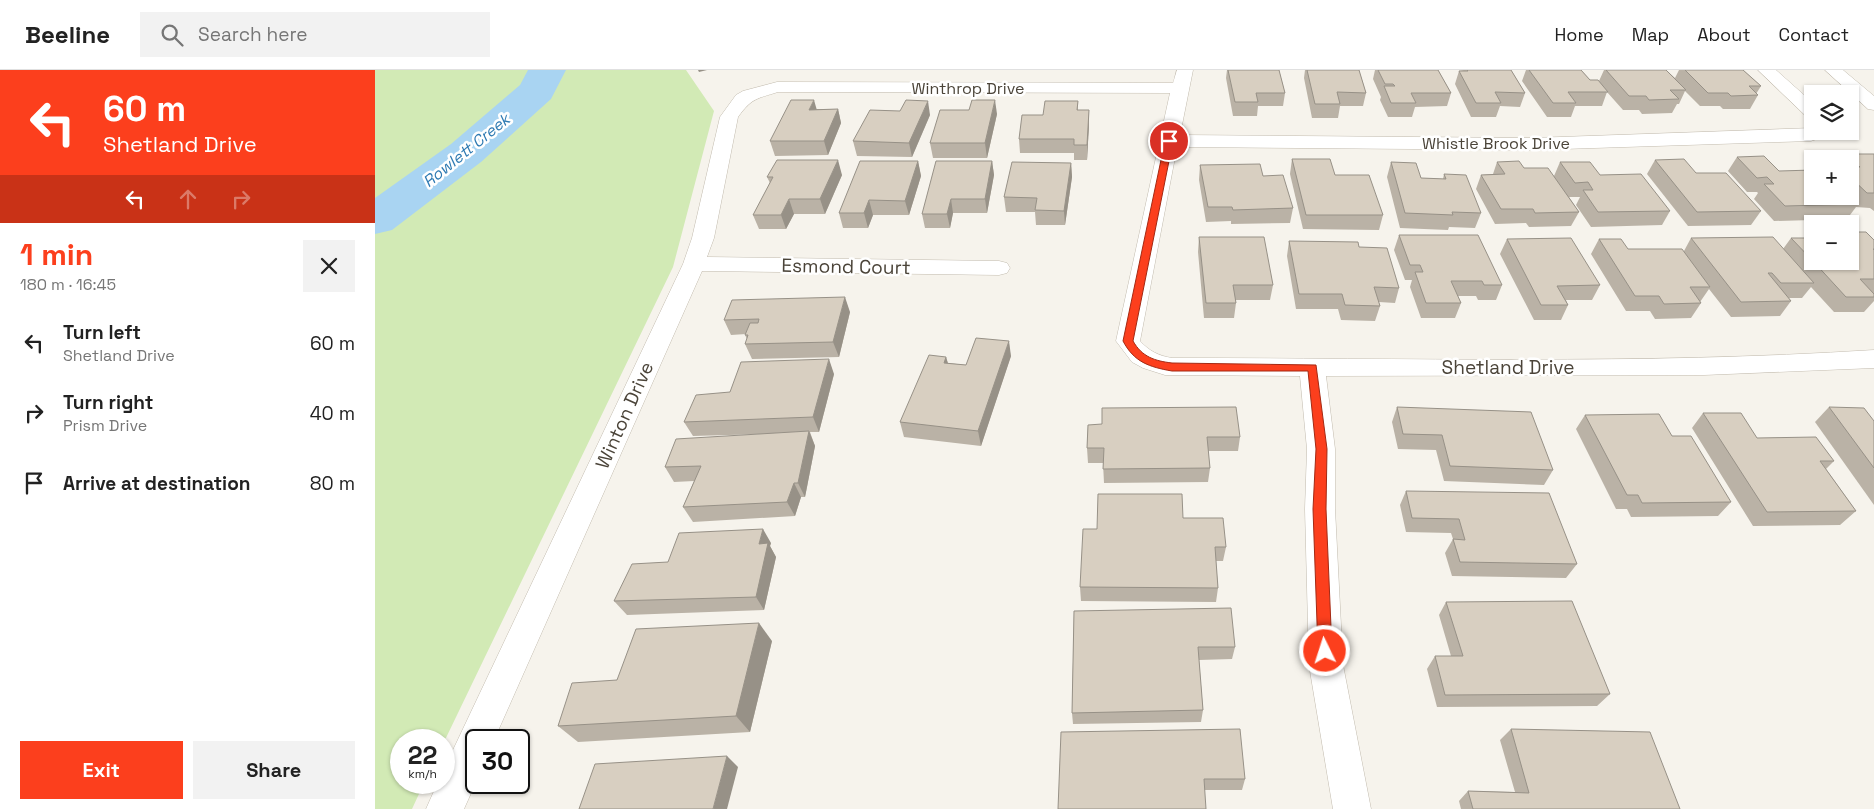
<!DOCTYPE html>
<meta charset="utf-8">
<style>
:root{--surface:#fff;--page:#f2f2f2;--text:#222;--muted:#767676;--line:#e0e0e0;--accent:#fc3f1d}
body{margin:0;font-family:"Space Grotesk",sans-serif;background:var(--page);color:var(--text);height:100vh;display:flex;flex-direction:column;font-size:19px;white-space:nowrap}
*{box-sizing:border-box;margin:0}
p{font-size:16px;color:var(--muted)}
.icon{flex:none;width:28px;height:28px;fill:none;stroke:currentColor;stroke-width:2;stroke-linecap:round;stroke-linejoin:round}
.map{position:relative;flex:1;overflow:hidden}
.details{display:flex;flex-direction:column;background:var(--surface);width:375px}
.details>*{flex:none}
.top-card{background:#fc3f1d;color:#fff;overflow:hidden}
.tools{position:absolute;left:1429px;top:15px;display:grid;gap:10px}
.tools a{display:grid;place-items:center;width:55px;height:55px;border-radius:0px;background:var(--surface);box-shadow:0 1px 4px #0004;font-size:25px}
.speed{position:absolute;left:15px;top:659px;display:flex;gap:10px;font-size:25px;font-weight:700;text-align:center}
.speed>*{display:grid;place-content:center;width:65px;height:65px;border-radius:50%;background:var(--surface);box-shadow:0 1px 4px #0004;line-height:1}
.speed small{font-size:12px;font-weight:400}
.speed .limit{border:2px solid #111;border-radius:8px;background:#fff;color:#111}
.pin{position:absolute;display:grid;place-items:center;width:42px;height:42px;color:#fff;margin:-21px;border:2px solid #fff;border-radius:50%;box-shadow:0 1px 5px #0007}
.me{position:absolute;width:55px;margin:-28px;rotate:356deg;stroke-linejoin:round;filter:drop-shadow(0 0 4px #0008)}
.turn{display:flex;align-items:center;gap:18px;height:105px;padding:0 20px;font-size:22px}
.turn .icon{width:65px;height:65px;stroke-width:2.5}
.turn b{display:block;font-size:35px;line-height:42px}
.lanes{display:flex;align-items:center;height:48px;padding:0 20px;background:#0003;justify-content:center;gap:25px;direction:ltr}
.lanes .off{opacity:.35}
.round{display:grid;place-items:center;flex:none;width:52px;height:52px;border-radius:0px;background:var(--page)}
.overview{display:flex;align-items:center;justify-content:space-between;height:85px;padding:0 20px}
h1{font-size:30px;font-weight:800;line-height:38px;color:var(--accent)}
.button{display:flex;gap:10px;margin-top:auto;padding:10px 20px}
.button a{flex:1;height:58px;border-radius:0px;background:var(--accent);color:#fff;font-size:20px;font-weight:800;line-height:58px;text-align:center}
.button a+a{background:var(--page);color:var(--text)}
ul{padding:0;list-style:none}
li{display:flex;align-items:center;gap:15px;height:70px;padding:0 20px}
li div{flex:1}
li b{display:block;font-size:19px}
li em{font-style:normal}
header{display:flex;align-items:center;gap:30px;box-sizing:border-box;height:70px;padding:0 25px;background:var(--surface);border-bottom:1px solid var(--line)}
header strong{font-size:24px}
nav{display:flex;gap:28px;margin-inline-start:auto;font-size:18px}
.search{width:350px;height:45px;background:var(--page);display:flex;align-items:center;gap:12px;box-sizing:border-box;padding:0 18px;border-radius:0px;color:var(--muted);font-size:19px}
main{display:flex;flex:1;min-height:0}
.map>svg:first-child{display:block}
.green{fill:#d2eab5}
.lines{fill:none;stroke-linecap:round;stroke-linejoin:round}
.river{fill:#a9d4f2;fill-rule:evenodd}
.minor-casing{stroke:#c2bbae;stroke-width:1}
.tertiary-casing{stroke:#c2bbae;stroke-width:1}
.minor{fill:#fff;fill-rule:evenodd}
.tertiary{fill:#fff;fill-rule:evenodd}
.wall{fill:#bab2a6}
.shaded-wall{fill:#979187}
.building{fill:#d8cfc1;stroke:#979187}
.route{fill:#fc3f1d;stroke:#a42913}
.labels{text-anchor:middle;stroke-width:5;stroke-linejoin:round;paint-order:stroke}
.far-street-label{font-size:16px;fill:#4b4439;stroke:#fff}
.far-water-label{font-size:16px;font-style:italic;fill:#2e7ab2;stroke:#fff}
.street-label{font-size:19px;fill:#4b4439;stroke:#fff}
</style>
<header>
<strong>Beeline</strong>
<div class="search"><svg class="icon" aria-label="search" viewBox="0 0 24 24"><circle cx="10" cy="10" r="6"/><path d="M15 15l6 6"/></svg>Search here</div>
<nav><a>Home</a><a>Map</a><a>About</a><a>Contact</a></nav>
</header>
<main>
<section class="details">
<div class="top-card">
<div class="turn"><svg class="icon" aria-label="left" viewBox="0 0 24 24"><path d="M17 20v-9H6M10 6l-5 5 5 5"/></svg><div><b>60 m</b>Shetland Drive</div></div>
<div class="lanes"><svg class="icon" aria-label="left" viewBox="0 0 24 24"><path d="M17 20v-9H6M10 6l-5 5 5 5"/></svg><svg class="icon off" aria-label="ahead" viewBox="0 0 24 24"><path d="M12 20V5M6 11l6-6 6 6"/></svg><svg class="icon off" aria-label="right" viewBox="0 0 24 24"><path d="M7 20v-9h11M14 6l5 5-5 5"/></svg></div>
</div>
<div class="overview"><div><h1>1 min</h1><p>180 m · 16:45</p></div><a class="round"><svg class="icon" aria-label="close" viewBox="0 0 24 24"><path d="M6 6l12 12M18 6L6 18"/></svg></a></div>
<ul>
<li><svg class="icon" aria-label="left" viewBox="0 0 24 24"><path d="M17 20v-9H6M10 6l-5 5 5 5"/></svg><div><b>Turn left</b><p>Shetland Drive</p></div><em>60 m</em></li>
<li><svg class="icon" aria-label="right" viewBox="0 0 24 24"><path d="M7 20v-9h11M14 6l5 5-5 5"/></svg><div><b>Turn right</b><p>Prism Drive</p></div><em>40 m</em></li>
<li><svg class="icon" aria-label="arrive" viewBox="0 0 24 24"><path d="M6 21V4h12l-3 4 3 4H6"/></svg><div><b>Arrive at destination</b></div><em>80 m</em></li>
</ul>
<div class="button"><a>Exit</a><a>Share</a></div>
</section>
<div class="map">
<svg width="1499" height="739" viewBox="0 0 1499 739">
<rect width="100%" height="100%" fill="#f6f3ec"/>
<polygon class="green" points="0,0 311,0 339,41 298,197 69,672 69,670 26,670 26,712 49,713 37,739 0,739"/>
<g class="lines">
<polygon class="river" points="153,0 191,0 176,29 106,92 17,160 0,164 0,128 76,74 145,15"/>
<g class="minor-casing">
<g id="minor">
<path d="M 802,0 L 818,0 L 805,65 L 1157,68 L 1438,58 L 1438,61 L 1455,61 L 1453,65 L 1436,71 L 1157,80 L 802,77 L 765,271 C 774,281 784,286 797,288 C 1031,288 1266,295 1499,280 L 1499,298 L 1329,305 L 951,306 L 960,379 L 960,439 L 968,595 L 996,739 L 958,739 L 934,595 L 930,439 L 932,379 L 925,306 L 790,305 L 768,298 L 757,292 L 741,271 L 795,23 L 403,22 C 381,29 377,28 363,47 L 339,168 L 332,187 L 624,191 L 632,193 L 635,198 L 632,203 L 624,205 L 327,201 L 119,670 L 101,670 L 101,712 L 89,739 L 51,739 L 63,712 L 69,712 L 69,699 L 308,194 L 317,168 L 345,47 L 361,25 L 368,21 L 402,12 L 798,13 Z"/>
<polygon points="1383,0 1401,0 1438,33 1438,48 1432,47"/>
</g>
</g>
<g class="tertiary-casing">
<polygon id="tertiary" points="1450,0 1468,0 1499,26 1499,40 1493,39"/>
</g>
<use href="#minor" class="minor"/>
<use href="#tertiary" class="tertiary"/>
</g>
<g class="wall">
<polygon points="852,0 904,0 910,23 908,36 883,36 882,46 858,46 851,8"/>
<polygon points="930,0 984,0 991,23 988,36 965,36 963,48 937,48 929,8"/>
<polygon points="1000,0 1063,0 1076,23 1072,36 1040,37 1037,47 1013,47 1005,30 1006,27 998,9"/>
<polygon points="1089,0 1136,0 1150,23 1145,37 1125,36 1121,47 1096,47 1080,14 1084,1"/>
<polygon points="1151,0 1206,0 1215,10 1224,11 1229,0 1291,0 1300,8 1304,0 1368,0 1386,16 1381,24 1383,25 1375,39 1348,39 1345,36 1325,36 1310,21 1304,34 1302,34 1297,43 1267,44 1264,40 1248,40 1232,22 1227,36 1200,36 1196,47 1172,47 1147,11"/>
<polygon points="703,31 703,40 714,40 714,54 712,90 699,90 699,83 645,83 644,69 668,45"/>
<polygon points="442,39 463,39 466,53 453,85 400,86 395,71"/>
<polygon points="622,44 612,88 558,88 555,73"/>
<polygon points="555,45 537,87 482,86 478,71"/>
<polygon points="1471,84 1499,84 1499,141 1495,138 1481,137 1472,149 1399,151 1379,129 1383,123 1382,122 1372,122 1353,101 1362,87 1404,101 1475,126 1475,89 1467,89"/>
<polygon points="917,89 960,105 1008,145 1004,160 928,159 915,104"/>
<polygon points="1280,90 1321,103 1386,141 1376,155 1313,156 1272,104"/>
<polygon points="543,91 546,106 534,145 498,145 493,158 468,158 464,143"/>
<polygon points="617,91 619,105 612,143 578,143 575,158 550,158 547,144"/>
<polygon points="1016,92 1046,108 1068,109 1069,104 1106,143 1100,158 1074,157 1073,160 1025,158 1012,107"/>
<polygon points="1122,92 1179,106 1185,92 1225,105 1295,141 1287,155 1216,157 1201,135 1205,127 1194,127 1204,142 1196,156 1154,157 1151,153 1120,154 1101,119 1106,105 1118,104"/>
<polygon points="696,93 697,107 690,155 661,155 660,142 631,142 629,127"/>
<polygon points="825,95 888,106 918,138 915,153 856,154 856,151 831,152 824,110"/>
<polygon points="467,105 450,144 419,144 411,159 384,159 378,145 395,113 392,107"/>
<polygon points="1024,165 1127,215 1121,230 1103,230 1101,226 1083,226 1086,233 1080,248 1046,248 1035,217 1037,210 1030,210 1019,180"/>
<polygon points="824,167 898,215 895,230 860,230 861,233 859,248 829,248 823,182"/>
<polygon points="1316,168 1408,179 1416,168 1499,170 1499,231 1489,242 1459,242 1436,217 1427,228 1414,228 1416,231 1405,246 1356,247 1334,219 1325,232 1326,233 1316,248 1280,249 1275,241 1251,241 1216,184 1224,169 1253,179 1309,181"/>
<polygon points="1132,169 1225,215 1217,230 1191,230 1193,235 1186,250 1159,250 1125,184"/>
<polygon points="914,171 984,177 1024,218 1020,233 1004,232 1005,236 1000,251 966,250 963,239 921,239 912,186"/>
<polygon points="475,242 464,287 377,289 370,274 372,269 370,265 371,264 356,265 349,250"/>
<polygon points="636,286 606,376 529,367 525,352 571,287 573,293 591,295"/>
<polygon points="459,304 444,362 435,362 440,376 430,427 426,427 420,446 318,452 308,437 319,411 299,412 290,397 389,364 318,366 309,352 355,322"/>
<polygon points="1022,337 1178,400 1169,415 1069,411 1061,380 1023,379 1017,352"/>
<polygon points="1454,337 1499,351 1499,435 1440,352"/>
<polygon points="1328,343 1382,368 1459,391 1451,399 1481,441 1465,455 1378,456 1317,358"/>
<polygon points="1210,345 1297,366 1356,432 1343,446 1256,447 1252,439 1241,439 1201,359"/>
<polygon points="713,355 865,367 863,381 833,381 835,398 833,412 729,413 728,393 713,393 712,378"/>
<polygon points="1031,421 1202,494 1191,508 1077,506 1070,483 1078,469 1076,463 1031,462 1025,435"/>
<polygon points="808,448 851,477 848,491 841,491 843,518 841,532 706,531 705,517 722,459"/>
<polygon points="396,473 395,476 401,487 389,540 252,545 239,531 293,492"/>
<polygon points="1071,532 1235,624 1222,636 1062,637 1052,599 1060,586 1076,586 1064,545"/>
<polygon points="699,541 860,577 857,589 824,590 828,640 826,652 698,654 697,643"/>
<polygon points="397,571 375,662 203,672 183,656 242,610"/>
<polygon points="1136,659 1305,739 1086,739 1084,731 1093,721 1140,722 1125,670"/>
<polygon points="686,662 870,709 867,720 829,720"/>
</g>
<g class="shaded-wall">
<polygon points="323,0 332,0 324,2"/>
<polygon points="439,30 443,44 434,40"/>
<polygon points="620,30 622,44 612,88 610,73"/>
<polygon points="553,31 555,45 537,87 534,73"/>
<polygon points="463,39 466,53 453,85 449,71"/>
<polygon points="714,40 714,54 712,90 712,75"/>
<polygon points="463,90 467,105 450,144 445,129"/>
<polygon points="543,91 546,106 534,145 530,131"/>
<polygon points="617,91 619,105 612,143 610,129"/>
<polygon points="696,93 697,107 690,155 689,141"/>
<polygon points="414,129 419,144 411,159 406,145"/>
<polygon points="576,129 578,143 575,158 572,144"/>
<polygon points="494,130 498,145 493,158 489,143"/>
<polygon points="470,227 475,242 464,287 458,272"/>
<polygon points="634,271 636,286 606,376 603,361"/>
<polygon points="571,287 575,301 569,293"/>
<polygon points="454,289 459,304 444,362 438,347"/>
<polygon points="434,361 440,376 430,427 423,413"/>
<polygon points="419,413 426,427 420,446 412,432"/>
<polygon points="388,459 396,473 395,476 401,487 389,540 381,527 384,474"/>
<polygon points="384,553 397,571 375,662 361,646"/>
<polygon points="352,686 363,697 352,739 338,739"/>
</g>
<g class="building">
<polygon points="853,0 904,0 910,23 881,23 883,32 860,32"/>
<polygon points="932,0 984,0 991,23 962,22 965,34 940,34"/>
<polygon points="1003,0 1063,0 1076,23 1036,23 1041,33 1016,33 1009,16 1020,16 1018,14 1010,14"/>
<polygon points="1092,0 1136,0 1150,23 1120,22 1126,33 1101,33 1084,1 1093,1"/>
<polygon points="1154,0 1206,0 1215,10 1223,10 1233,22 1193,22 1201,33 1178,33"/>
<polygon points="1231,0 1291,0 1311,20 1295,20 1304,29 1274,30 1271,26 1254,26"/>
<polygon points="1310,0 1368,0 1386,16 1374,16 1383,25 1356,26 1353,23 1333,23"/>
<polygon points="416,30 439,30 434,40 463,39 449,71 395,71"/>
<polygon points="531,30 553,31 534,73 478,71 495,40 525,41"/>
<polygon points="597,30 620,30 610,73 555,73 565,40 594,40"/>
<polygon points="670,31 703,31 702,40 714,40 712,75 699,75 699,69 644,69 647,45 668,45"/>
<polygon points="1471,84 1499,84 1499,123 1492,123 1475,107 1475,97 1485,97"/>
<polygon points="1389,86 1404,101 1438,100 1438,126 1475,126 1483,134 1410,136 1389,114 1399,114 1392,107 1382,108 1362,87"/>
<polygon points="917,89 955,89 960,105 994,105 1008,145 931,145"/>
<polygon points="1309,89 1321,103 1351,103 1386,141 1322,142 1280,90"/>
<polygon points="402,90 463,90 445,129 414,129 406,145 378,145 398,107 392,107"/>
<polygon points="485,91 543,91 530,131 494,130 489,143 464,143"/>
<polygon points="561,91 617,91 610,129 576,129 572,144 547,144"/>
<polygon points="1144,91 1149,98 1173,98 1204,142 1160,143 1158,139 1126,139 1106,105 1130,104 1122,92"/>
<polygon points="637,92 696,93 689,141 660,140 662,128 629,127"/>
<polygon points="1016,92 1041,93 1046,108 1071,109 1069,104 1091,105 1106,143 1077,142 1078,145 1030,143"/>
<polygon points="1185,92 1215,92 1225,105 1266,104 1295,141 1223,142 1208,120 1218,120 1213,112 1200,113"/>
<polygon points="885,94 888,106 908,105 918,138 858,140 857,137 833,137 825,95"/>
<polygon points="1475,162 1491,162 1499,170 1499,179 1498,179 1499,180 1499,209 1485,209 1499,224 1499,227 1471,227 1438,191 1475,191"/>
<polygon points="1024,165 1103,165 1127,215 1109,215 1107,211 1076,211 1086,233 1051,233 1040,202 1048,202 1045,195 1035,195"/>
<polygon points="824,167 889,167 898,215 858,215 861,233 831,233"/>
<polygon points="1398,167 1439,213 1406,213 1397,203 1393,203 1416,231 1366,232 1316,168"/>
<polygon points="1196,168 1225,215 1182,216 1193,235 1166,235 1132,169"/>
<polygon points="1416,168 1438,168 1438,191"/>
<polygon points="1224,169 1246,169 1253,179 1307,179 1335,217 1315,217 1326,233 1289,234 1284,226 1260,226"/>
<polygon points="914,171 983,172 984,177 1012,178 1024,218 999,217 1005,236 970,235 967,224 924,224"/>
<polygon points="470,227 458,272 370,274 373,265 370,265 375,253 383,253 384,249 349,250 357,230"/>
<polygon points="601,268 634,271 603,361 525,352 554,285 571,287 569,293 591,295"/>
<polygon points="454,289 438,347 309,352 321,325 355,322 366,292"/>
<polygon points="861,337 865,367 832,367 835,398 728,399 729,378 712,378 713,355 727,354 727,338"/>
<polygon points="1022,337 1156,342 1178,400 1075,396 1067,365 1028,364"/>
<polygon points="1454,337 1489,338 1499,351 1499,398"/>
<polygon points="1328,343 1366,343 1382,368 1441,367 1459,391 1445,391 1481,441 1392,442"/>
<polygon points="1284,344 1297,366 1316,366 1356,432 1267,433 1263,425 1252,425 1210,345"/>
<polygon points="434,361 423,413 419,413 412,432 308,437 326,396 290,397 301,369"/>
<polygon points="1031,421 1174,423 1202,494 1085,492 1078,469 1090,470 1084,449 1037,448"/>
<polygon points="723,424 807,424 808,448 848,448 851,477 840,477 843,518 705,517 708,459 722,459"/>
<polygon points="388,459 384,474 393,473 381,527 239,531 257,494 293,492 304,463"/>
<polygon points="1197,531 1235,624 1070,625 1060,586 1088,586 1071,532"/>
<polygon points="856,538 860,577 823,577 828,640 697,643 699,541"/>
<polygon points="384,553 361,646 183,656 197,613 242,610 261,559"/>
<polygon points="865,659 870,709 829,709 831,739 683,739 686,662"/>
<polygon points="1136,659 1275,662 1305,739 1098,739 1093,721 1154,723"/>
<polygon points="352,686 338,739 204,739 220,694"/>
</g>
<path class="route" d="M 794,69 L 798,71 L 758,271 C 767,287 780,291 797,293 L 941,295 L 952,379 L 951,439 L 957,581 L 955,586 L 950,587 L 945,586 L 943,581 L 938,439 L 941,379 L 933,301 L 797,301 C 774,297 759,292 748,271 L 790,71 Z"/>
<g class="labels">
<g class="far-street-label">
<text x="593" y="24">Winthrop Drive</text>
<text x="1121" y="79">Whistle Brook Drive</text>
</g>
<g class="far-water-label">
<text transform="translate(91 80) rotate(-39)" y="6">Rowlett Creek</text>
</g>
<g class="street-label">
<text transform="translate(471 196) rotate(1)" y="7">Esmond Court</text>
<text x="1133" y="304">Shetland Drive</text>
<text transform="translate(249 345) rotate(-66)" y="7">Winton Drive</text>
</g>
</g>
</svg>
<div class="tools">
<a><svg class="icon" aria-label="layers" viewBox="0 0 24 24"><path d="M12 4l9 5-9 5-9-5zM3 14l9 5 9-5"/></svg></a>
<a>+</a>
<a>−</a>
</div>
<div class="speed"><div>22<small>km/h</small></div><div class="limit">30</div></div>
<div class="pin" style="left:794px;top:71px;background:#d93025"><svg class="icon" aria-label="arrive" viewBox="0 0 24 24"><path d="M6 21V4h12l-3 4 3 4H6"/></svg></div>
<svg class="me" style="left:950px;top:581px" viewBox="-20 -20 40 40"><circle r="17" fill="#fc3f1d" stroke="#fff" stroke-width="3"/><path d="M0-11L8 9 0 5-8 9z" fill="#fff"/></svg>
</div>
</main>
